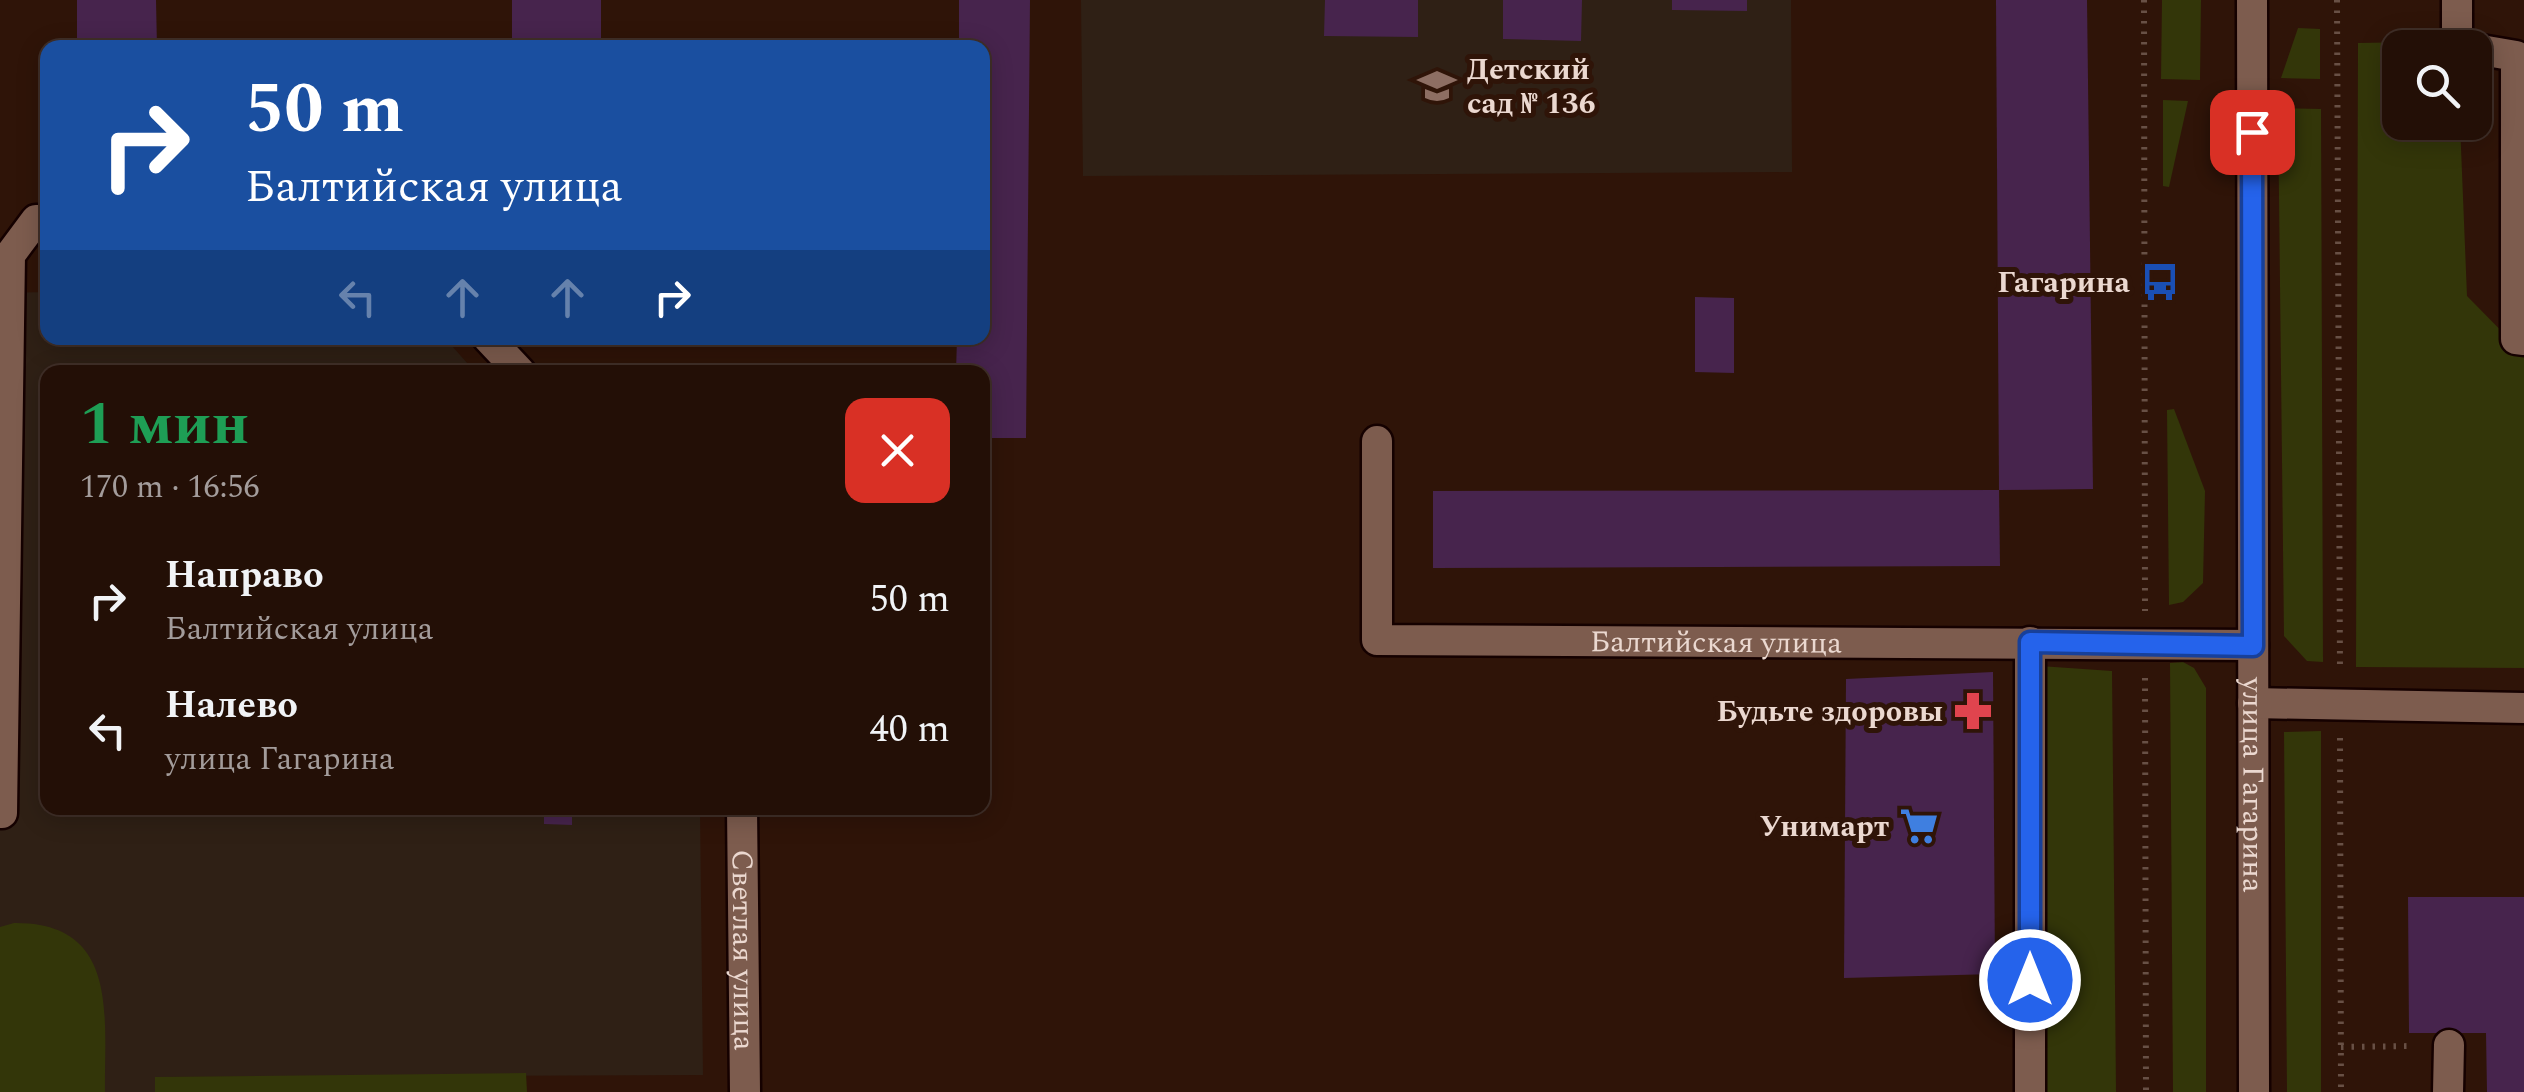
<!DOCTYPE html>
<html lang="ru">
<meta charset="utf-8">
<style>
:root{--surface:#230f06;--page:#2b1810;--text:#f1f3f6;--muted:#a39c9b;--line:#402f28}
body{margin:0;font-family:Spectral,serif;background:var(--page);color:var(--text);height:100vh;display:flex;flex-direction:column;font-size:38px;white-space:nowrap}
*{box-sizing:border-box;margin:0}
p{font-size:32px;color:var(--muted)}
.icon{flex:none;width:55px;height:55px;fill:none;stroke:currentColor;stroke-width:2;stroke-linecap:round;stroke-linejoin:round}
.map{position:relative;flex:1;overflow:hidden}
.panel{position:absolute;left:40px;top:365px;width:950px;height:450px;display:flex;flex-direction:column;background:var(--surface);border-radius:20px;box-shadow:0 5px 25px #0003,0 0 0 2px var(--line)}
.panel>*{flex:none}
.top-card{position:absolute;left:40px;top:40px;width:950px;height:305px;border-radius:20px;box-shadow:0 5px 25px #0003,0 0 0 2px var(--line);background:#1a4fa0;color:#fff;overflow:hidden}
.buttons{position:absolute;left:2382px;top:30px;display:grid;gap:20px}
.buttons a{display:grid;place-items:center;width:110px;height:110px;border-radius:20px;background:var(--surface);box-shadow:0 5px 25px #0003,0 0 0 2px var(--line);font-size:50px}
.pin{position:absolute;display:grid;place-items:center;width:85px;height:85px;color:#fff;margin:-42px;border-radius:20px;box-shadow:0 5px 15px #0006}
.me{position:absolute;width:110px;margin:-55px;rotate:0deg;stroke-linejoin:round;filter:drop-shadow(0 0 8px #0008)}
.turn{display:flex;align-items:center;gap:35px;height:210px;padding:0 40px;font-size:45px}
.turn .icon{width:130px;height:130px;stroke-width:2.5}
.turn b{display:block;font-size:70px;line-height:85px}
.lanes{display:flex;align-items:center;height:95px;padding:0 40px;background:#0003;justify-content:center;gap:50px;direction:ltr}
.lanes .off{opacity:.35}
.round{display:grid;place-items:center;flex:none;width:105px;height:105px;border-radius:20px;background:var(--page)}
.head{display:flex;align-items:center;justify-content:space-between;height:170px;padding:0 40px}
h1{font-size:60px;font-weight:700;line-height:75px;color:#1e9e55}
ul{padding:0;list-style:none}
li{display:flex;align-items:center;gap:30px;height:130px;padding:0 40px}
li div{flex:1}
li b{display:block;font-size:38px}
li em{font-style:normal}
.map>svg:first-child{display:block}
.education{fill:#2f2015}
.green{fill:#333609}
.building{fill:#47244d}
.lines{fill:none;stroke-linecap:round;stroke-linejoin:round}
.minor-casing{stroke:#150100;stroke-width:35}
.path{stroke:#685045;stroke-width:6;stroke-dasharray:2.5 8;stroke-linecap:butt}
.minor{stroke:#7d5c4e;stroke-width:30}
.route-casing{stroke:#184099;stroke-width:25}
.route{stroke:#2563eb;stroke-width:18}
.labels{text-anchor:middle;stroke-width:10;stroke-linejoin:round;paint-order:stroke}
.poi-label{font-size:30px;font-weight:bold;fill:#ebd8d0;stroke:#2f1408;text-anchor:end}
.street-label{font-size:30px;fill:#ebd8d0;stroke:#2f1408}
</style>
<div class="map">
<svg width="2524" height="1092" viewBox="0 0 2524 1092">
<rect width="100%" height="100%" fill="#2f1408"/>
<g class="education">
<polygon points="1081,0 1791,0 1792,172 1083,176"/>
<polygon points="47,292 48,338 445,338 475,372 48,372 48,808 700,808 703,1075 155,1077 155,1092 0,1092 0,293"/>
</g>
<g class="green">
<polygon points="2162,0 2201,0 2200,80 2161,79"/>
<polygon points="2298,28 2320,29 2320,79 2281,78"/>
<polygon points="2416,42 2437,47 2400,48 2400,122 2460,123 2467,296 2524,354 2524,668 2356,667 2358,43"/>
<polygon points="2163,100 2188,101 2169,187 2163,186"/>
<polygon points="2278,108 2321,109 2323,662 2307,661 2284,636"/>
<polygon points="2174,409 2205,491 2203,583 2183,602 2169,605 2167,410"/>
<polygon points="2183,662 2194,668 2206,688 2206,1092 2173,1092 2170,663"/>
<polygon points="2040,666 2112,671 2116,1092 2042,1092"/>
<polygon points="2321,731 2321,1092 2287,1092 2284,732"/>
<path d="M 14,923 C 120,922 104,1017 105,1092 L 0,1092 L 0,927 Z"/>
<polygon points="526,1073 527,1092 155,1092 155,1077"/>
</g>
<g class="building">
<polygon points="77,0 156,0 157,48 77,48"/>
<rect x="512" y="0" width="89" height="48"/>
<polygon points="959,0 1030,0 1026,438 982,438 982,372 956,372 957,338 982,338 982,48 959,48"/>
<polygon points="1325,0 1418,0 1418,37 1324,36"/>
<polygon points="1503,0 1582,0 1581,41 1503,39"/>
<polygon points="1672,0 1747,0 1747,11 1672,10"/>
<polygon points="1996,0 2087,0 2093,489 1999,490"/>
<polygon points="1695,297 1734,298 1734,373 1695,372"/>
<polygon points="1999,490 2000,566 1433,568 1433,491"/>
<polygon points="1993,672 1995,974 1844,978 1846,679"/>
<polygon points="544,808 572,808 572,825 544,824"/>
<polygon points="2408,897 2524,897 2524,1092 2487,1092 2486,1033 2409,1033"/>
</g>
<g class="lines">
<g class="minor-casing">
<g id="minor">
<path id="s1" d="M 2252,0 L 2254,1092"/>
<polyline points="2457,0 2457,46 2466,48"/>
<polyline points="2475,49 2516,56 2516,339 2524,340"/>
<polyline points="488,338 520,372"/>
<path id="s2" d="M 1377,441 L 1377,640 L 2253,645"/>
<polyline points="2253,703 2524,708"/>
<path id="s3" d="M 742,808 L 745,1092"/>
<polyline points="2,813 10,255 36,220 48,221"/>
<polyline points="2030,1092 2030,642"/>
<polyline points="2448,1092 2449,1045"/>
</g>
</g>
<g class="path">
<polyline points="2144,0 2145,611"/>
<polyline points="2337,0 2340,671"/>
<polyline points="2145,678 2146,1092"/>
<polyline points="2340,738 2341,1092"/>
<polyline points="2341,1047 2413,1046"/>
</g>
<use href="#minor" class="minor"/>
</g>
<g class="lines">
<g class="route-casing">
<polyline id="route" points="2030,980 2030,642 2253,646 2252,132"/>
</g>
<use href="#route" class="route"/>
</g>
<defs>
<g id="school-bare" transform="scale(3)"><path d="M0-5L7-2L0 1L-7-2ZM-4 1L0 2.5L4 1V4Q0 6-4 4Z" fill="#8d6e63" stroke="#2f1408" stroke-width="2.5" paint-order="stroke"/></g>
<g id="bus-bare" transform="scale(3)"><path d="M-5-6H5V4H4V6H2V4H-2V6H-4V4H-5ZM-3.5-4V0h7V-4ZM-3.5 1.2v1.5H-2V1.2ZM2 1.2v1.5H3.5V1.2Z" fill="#1a4fb4" stroke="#2f1408" stroke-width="2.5" paint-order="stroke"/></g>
<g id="pharmacy-bare" transform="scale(3)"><path d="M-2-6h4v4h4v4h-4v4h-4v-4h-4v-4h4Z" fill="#e0444e" stroke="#2f1408" stroke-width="2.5" paint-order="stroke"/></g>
<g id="supermarket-bare" transform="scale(3)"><path d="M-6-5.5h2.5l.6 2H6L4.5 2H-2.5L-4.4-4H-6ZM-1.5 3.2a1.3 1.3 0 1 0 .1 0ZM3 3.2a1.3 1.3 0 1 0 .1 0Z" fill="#3f7fe0" stroke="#2f1408" stroke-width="2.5" paint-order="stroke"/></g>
</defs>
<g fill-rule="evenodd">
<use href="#school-bare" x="1437" y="86"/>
<use href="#bus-bare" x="2160" y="282"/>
<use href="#pharmacy-bare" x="1973" y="711"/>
<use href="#supermarket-bare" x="1919" y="826"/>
</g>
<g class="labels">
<g class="poi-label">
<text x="1467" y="79" text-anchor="start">Детский<tspan x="1467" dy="34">сад № 136</tspan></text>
<text x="2130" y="292">Гагарина</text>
<text x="1943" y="721">Будьте здоровы</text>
<text x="1889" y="836">Унимарт</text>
</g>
<g class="street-label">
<text dy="10" stroke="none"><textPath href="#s2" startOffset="538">Балтийская улица</textPath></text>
<text dy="10" stroke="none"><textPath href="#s1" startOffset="785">улица Гагарина</textPath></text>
<text dy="10" stroke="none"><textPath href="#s3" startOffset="142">Светлая улица</textPath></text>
</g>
</g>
</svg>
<div class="buttons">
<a><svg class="icon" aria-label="search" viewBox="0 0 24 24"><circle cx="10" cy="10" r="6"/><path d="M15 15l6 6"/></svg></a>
</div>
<div class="pin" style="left:2252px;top:132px;background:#d93025"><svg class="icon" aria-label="arrive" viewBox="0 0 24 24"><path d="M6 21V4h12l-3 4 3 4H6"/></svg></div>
<svg class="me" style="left:2030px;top:980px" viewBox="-20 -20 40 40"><circle r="17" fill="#2563eb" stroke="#fff" stroke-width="3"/><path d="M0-11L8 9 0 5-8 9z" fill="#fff"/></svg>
<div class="top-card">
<div class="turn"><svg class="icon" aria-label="right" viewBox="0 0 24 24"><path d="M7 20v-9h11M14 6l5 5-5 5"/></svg><div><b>50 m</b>Балтийская улица</div></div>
<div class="lanes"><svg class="icon off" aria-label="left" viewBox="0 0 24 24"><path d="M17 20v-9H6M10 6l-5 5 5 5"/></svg><svg class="icon off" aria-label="ahead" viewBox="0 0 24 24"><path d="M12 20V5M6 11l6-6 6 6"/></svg><svg class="icon off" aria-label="ahead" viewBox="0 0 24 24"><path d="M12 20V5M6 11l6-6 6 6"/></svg><svg class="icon" aria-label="right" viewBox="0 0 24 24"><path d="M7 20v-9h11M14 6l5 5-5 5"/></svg></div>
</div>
<section class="panel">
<div class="head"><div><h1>1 мин</h1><p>170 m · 16:56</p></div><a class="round" style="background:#d93025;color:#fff"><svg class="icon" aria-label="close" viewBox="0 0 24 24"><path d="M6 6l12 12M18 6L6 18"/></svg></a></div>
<ul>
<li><svg class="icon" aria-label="right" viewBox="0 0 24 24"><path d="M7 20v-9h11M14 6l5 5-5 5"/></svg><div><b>Направо</b><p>Балтийская улица</p></div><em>50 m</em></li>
<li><svg class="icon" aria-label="left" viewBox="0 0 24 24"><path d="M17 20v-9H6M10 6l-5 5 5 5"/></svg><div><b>Налево</b><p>улица Гагарина</p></div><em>40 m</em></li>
</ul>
</section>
</div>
